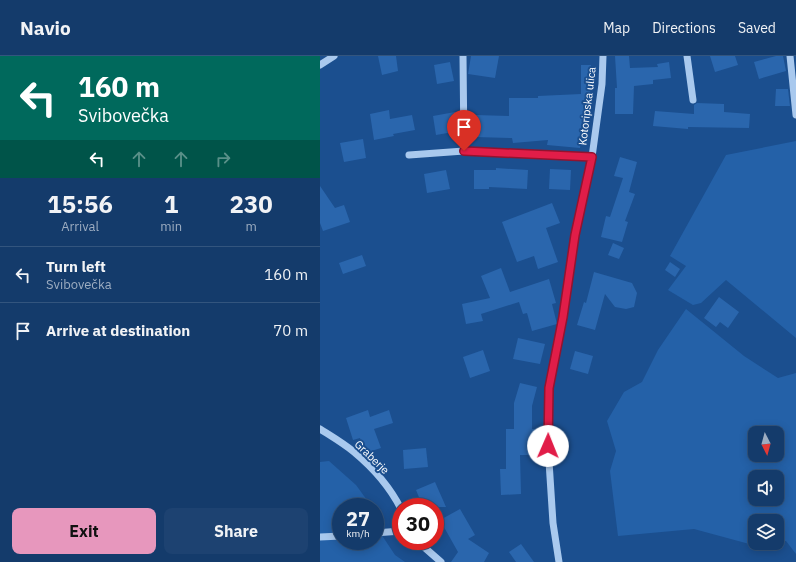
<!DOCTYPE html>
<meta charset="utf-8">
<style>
:root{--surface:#143b6b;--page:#1d4271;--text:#f1f3f6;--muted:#9dadc1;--line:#33557e;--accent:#e797bd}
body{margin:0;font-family:"IBM Plex Sans",sans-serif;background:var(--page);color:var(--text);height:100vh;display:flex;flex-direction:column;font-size:15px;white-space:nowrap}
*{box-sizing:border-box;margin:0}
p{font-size:13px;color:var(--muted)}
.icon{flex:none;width:22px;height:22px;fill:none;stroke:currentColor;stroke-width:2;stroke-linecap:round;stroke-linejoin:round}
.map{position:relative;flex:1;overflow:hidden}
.side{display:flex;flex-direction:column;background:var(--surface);width:320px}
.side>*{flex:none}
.guide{background:#00695c;color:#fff;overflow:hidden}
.needle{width:26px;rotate:174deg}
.controls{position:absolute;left:428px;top:370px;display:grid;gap:8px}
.controls a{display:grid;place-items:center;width:36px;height:36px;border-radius:8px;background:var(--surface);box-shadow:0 2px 10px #0003,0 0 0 1px var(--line);font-size:20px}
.speed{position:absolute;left:12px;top:442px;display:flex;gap:8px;font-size:20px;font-weight:700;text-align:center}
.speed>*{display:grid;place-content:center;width:52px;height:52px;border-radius:50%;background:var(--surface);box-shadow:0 2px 10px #0003,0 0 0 1px var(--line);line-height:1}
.speed small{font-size:10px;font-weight:400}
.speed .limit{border:6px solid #d22;background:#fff;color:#111}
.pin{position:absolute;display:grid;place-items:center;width:34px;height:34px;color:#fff;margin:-41px -17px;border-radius:50% 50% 50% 0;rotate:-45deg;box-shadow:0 0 4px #0007}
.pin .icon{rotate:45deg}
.me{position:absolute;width:44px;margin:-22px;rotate:1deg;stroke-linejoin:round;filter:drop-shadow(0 0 3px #0008)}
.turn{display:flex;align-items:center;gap:14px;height:84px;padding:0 12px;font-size:18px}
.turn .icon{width:52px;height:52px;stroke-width:2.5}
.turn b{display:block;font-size:28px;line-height:34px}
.lanes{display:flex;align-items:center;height:38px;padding:0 12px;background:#0003;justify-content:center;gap:20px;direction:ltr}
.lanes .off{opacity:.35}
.eta{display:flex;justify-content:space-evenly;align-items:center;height:68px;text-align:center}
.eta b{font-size:24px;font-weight:700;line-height:28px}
.primary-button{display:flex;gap:8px;margin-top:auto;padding:8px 12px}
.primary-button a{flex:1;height:46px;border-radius:8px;background:var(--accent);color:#111;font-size:16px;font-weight:700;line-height:46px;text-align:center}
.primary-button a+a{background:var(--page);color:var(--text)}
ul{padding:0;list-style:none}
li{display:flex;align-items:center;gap:12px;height:56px;padding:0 12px;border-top:1px solid var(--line)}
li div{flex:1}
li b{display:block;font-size:15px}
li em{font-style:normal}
header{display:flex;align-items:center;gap:24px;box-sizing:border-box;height:56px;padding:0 20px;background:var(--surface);border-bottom:1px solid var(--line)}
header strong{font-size:19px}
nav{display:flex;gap:22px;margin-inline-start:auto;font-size:14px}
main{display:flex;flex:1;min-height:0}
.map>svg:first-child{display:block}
.green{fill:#2461a8;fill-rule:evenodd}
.building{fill:#2a66ad}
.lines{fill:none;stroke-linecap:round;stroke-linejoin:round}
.minor{stroke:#a9c9ee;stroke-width:7}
.route-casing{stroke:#92132f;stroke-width:10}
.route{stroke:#e11d48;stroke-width:7}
.labels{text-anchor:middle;stroke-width:4;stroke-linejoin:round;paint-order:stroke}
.street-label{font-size:11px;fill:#fff;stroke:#1b4f8f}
</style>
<header>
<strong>Navio</strong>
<nav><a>Map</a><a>Directions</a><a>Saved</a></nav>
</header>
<main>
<section class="side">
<div class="guide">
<div class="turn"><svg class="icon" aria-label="left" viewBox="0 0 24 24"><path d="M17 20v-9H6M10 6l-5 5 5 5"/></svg><div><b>160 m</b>Svibovečka</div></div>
<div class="lanes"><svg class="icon" aria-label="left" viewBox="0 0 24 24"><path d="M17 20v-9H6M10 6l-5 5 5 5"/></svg><svg class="icon off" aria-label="ahead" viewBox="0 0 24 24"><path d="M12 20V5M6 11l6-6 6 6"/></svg><svg class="icon off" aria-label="ahead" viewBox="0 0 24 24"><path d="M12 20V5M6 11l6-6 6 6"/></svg><svg class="icon off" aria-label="right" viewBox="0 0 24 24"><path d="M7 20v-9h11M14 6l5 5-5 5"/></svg></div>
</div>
<div class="eta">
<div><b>15:56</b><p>Arrival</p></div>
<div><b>1</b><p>min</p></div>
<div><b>230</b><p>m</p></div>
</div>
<ul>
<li><svg class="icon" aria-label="left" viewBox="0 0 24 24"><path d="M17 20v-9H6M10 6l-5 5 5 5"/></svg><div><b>Turn left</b><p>Svibovečka</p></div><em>160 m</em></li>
<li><svg class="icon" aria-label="arrive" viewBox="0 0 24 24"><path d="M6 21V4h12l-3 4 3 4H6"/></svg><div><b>Arrive at destination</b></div><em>70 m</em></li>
</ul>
<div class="primary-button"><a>Exit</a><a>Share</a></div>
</section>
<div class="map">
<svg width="476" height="506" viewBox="0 0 476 506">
<rect width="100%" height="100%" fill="#1b4f8f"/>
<g class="green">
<polygon points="476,85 476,282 406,224 381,247 373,249 348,234 366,210 350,200 406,99"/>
<path d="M 366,253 L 424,300 L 458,322 L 476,317 L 476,498 L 466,485 L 457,486 L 457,465 L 435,465 L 435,487 L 447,487 L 433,489 L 374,473 L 298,480 L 290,415 L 296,395 L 287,365 L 304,336 L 322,326 L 338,294 ZM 435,377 L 457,377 L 457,399 L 435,399 ZM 435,421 L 457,421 L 457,443 L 435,443 Z"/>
<polygon points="9,405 36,429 52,451 21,451 21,485 55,485 55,457 63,481 75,499 85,506 0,506 0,406"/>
</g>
<g class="building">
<polygon points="58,0 76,0 78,15 62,19"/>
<polygon points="151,0 179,0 175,22 148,18"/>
<polygon points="295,0 309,0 310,12 338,11 337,8 349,6 351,22 333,24 333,28 314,30 313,58 295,58 295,32 297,32"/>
<polygon points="390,0 415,0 418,9 395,16"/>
<polygon points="456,0 463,0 466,15 439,23 434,6"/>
<polygon points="130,6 134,25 117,28 114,9"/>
<polygon points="261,9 271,9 270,43 271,43 268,62 263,61 260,92 227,89 228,84 193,87 192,82 155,81 155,59 189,60 189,42 218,42 218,40 261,38"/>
<polygon points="456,33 468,33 470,50 455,50"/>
<polygon points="377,47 404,48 404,56 430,58 429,72 368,71 368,73 333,70 335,55 374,58 374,49"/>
<polygon points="69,54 70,63 92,59 95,74 73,78 74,80 54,84 50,58"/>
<polygon points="135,56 139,75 116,79 113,60"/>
<polygon points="43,83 46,102 24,106 20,87"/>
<polygon points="300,101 317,106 309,136 315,138 305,165 308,166 302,186 281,181 286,160 290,161 303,122 294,120"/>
<polygon points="176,112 208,114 207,133 169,131 169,133 154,133 154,114 176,114"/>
<polygon points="230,113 251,114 250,134 229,133"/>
<polygon points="126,114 130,133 107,137 104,118"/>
<polygon points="0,130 15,152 24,149 30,166 3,175 0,167"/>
<polygon points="232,147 240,167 226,172 238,206 218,213 214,200 197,206 182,166"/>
<polygon points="293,187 304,192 299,203 288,199"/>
<polygon points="42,199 46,210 23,218 19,207"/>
<polygon points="350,206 360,213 355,221 345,214"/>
<polygon points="181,212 190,236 229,223 236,247 232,248 237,268 212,275 207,257 203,258 199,246 161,258 163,265 146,268 142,248 170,242 161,220"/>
<polygon points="274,216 312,227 317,237 314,251 306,253 295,251 285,238 275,274 257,269 264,246 266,247"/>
<polygon points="399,241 419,256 408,272 400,266 396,271 384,262"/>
<polygon points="198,282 225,288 220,308 193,303"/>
<polygon points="163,294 170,315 150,322 143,301"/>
<polygon points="255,295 273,300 268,318 250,313"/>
<polygon points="200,327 217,331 212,350 212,373 215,373 215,399 200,399 201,438 181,439 180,413 186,413 186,373 194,373 194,347"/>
<polygon points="48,354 50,361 69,354 73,367 54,373 61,392 45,397 40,382 33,384 26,362"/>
<polygon points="106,392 108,411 84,413 83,394"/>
<polygon points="115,426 126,451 103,451 96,434"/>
<polygon points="140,453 155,479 148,483 169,497 164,506 131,506 138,496 120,464"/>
<polygon points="201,488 214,506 196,506 189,496"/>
</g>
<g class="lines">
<g class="minor">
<polyline points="143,0 144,95"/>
<polyline points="367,0 373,44"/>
<polyline points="470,0 476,59"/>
<polyline points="0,9 14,0"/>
<polyline points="89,99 144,95 272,101"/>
<path d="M 0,373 C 11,380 23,387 34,396 C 52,411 70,431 81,453"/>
<polyline points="55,477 81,475"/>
<polyline points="0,481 21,480"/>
<polyline points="97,485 121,506"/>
<polyline points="239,506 233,467 228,390 229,332 243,261 255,179 272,101 282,28 283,0"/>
</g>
</g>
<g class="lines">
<g class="route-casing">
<polyline id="route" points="144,95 272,101 255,179 243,261 229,332 228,390"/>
</g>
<use href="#route" class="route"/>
</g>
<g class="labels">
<g class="street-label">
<text transform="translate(267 50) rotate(-83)" y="4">Kotoripska ulica</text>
<text transform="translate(52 401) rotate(44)" y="4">Graberje</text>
</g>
</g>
</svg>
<div class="controls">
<a><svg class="needle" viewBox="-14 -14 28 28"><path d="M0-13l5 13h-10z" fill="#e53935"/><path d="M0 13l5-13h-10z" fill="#9dadc1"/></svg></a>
<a><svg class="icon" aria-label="sound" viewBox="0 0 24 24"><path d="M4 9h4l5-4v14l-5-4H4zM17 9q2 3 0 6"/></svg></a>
<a><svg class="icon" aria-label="layers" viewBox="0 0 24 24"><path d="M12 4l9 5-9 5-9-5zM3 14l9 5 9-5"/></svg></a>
</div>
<div class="speed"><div>27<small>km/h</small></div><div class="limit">30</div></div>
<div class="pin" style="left:144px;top:95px;background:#d93025"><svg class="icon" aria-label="arrive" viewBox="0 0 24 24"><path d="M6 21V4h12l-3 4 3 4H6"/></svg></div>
<svg class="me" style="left:228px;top:390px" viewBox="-20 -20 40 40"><circle r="19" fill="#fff"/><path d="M0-13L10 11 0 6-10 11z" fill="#e11d48"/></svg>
</div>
</main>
